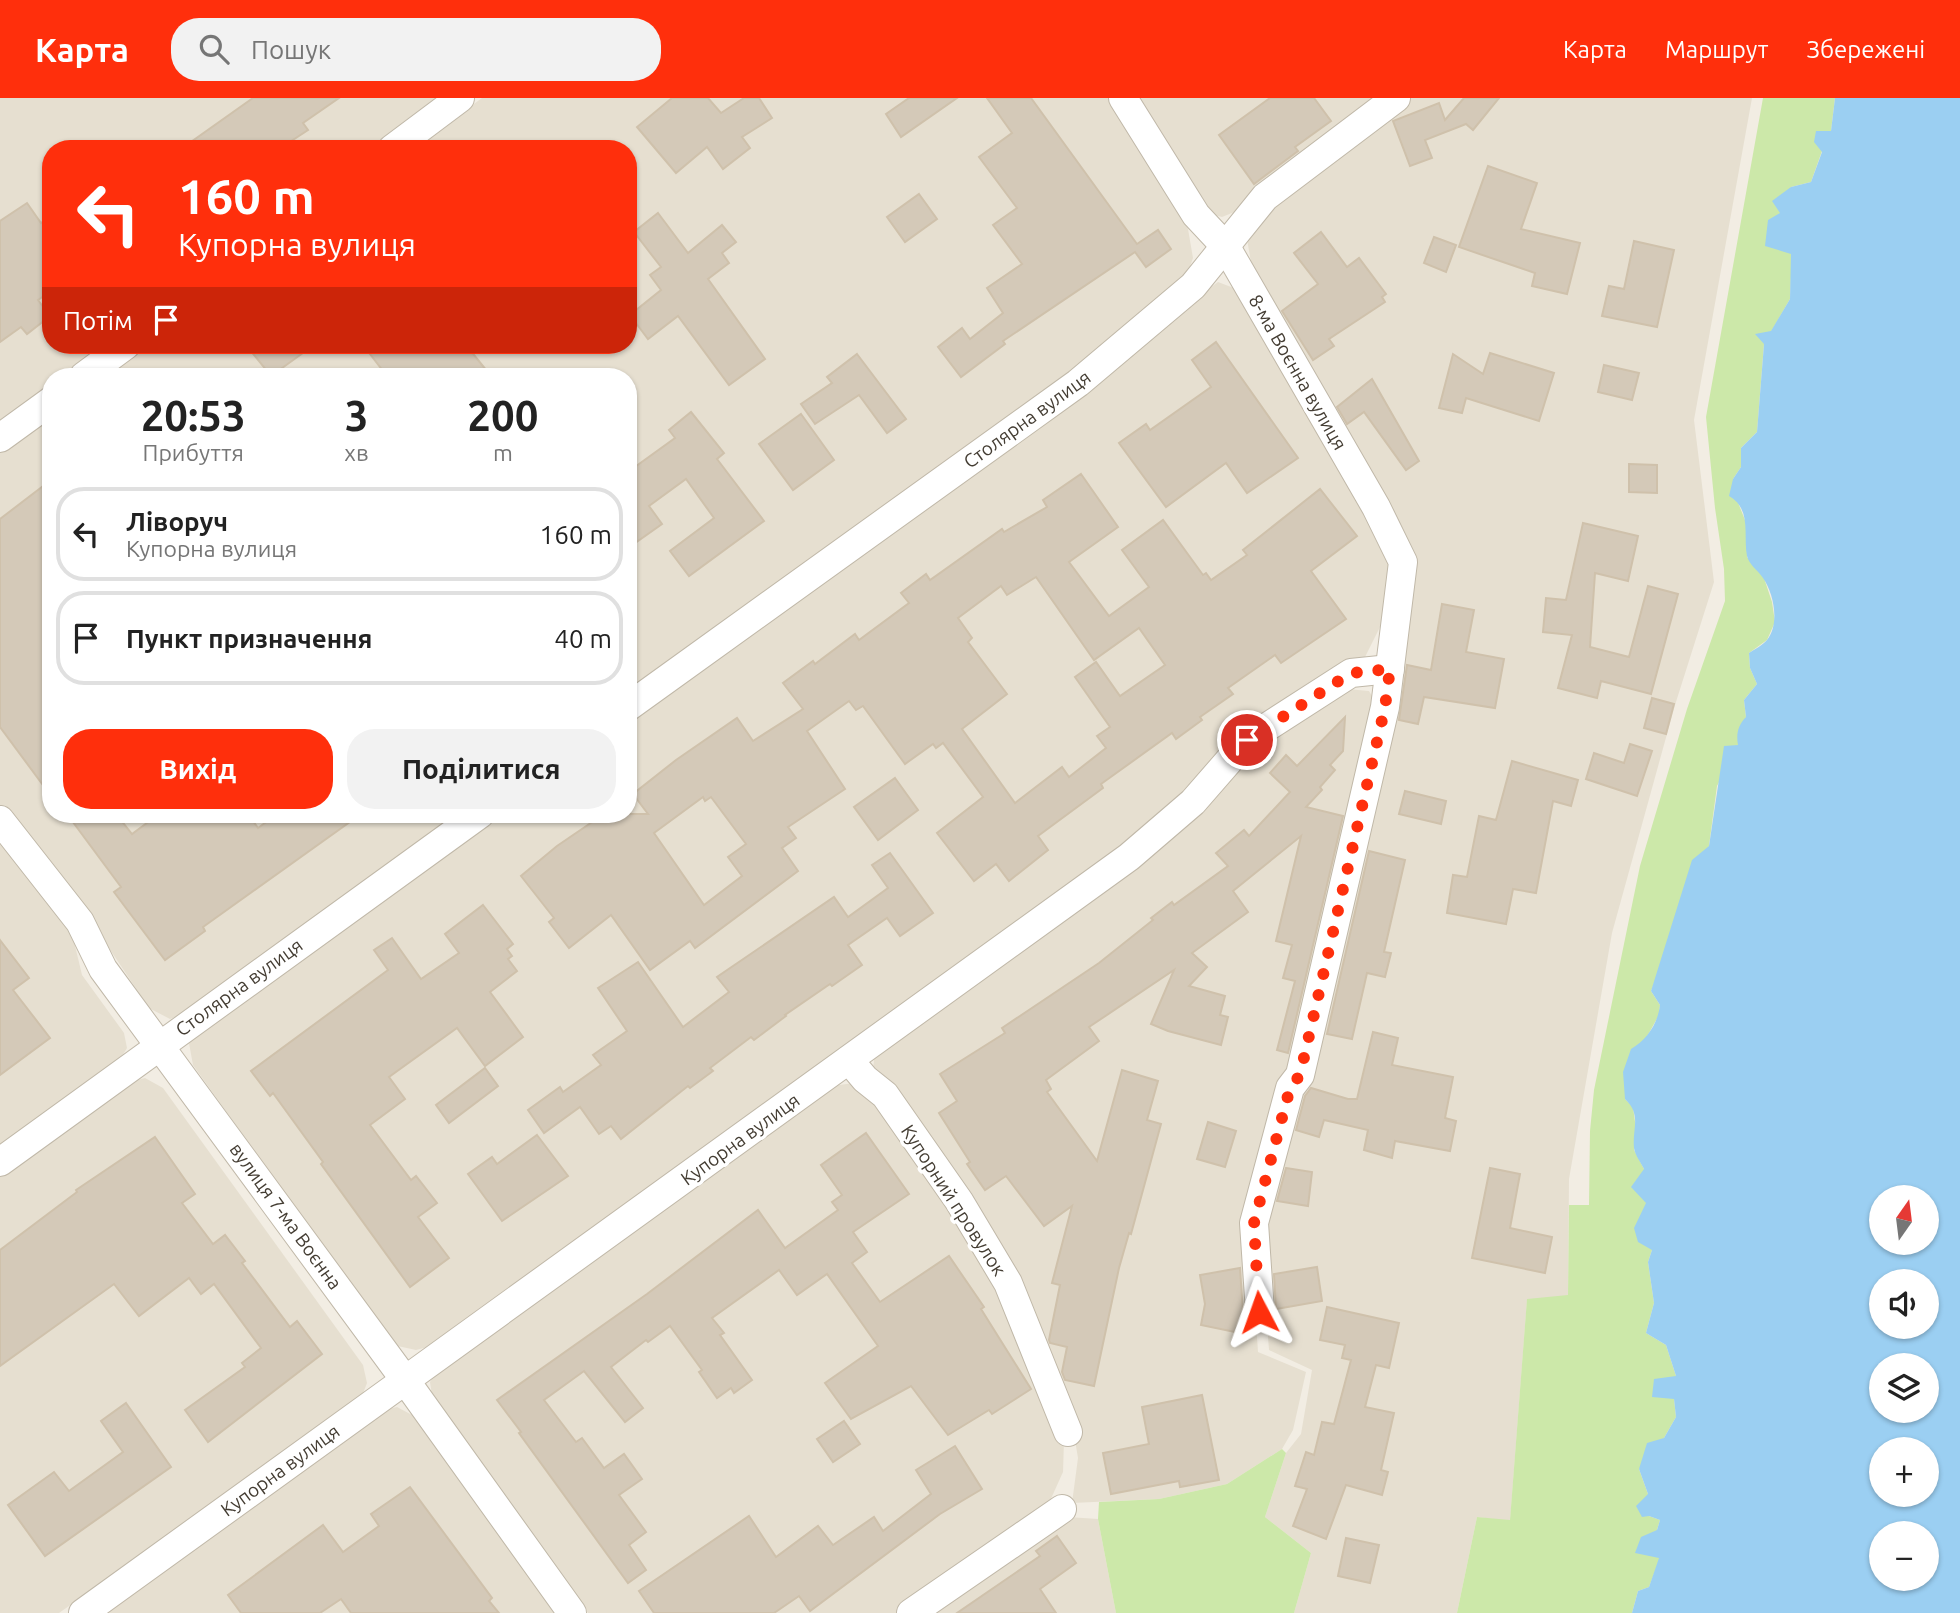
<!DOCTYPE html>
<html lang="uk">
<meta charset="utf-8">
<style>
:root{--surface:#fff;--page:#f2f2f2;--text:#222;--muted:#767676;--line:#e0e0e0;--accent:#ff2f0c}
body{margin:0;font-family:Ubuntu,sans-serif;background:var(--page);color:var(--text);height:100vh;display:flex;flex-direction:column;font-size:26px;white-space:nowrap}
*{box-sizing:border-box;margin:0}
p{font-size:23px;color:var(--muted)}
.icon{flex:none;width:38px;height:38px;fill:none;stroke:currentColor;stroke-width:2;stroke-linecap:round;stroke-linejoin:round}
.map{position:relative;flex:1;overflow:hidden}
.drawer{position:absolute;left:42px;top:270px;width:595px;height:455px;display:flex;flex-direction:column;background:var(--surface);border-radius:28px;box-shadow:0 2px 5px #0004}
.drawer>*{flex:none}
.banner{position:absolute;left:42px;top:42px;width:595px;height:214px;border-radius:28px;box-shadow:0 2px 5px #0004;background:#ff2f0c;color:#fff;overflow:hidden}
.needle{width:46px;rotate:14deg}
.buttons{position:absolute;left:1869px;top:1087px;display:grid;gap:14px}
.buttons a{display:grid;place-items:center;width:70px;height:70px;border-radius:50%;background:var(--surface);box-shadow:0 2px 5px #0004;font-size:35px}
.pin{position:absolute;display:grid;place-items:center;width:60px;height:60px;color:#fff;margin:-30px;border:4px solid #fff;border-radius:50%;box-shadow:0 2px 7px #0007}
.me{position:absolute;width:77px;margin:-38px;rotate:356deg;stroke-linejoin:round;filter:drop-shadow(0 0 5px #0008)}
.turn{display:flex;align-items:center;gap:24px;height:147px;padding:0 21px;font-size:32px}
.turn .icon{width:91px;height:91px;stroke-width:2.5}
.turn b{display:block;font-size:49px;line-height:60px}
.then{display:flex;align-items:center;height:66px;padding:0 21px;background:#0003;gap:14px;font-size:26px}
.eta{display:flex;justify-content:space-evenly;align-items:center;height:119px;text-align:center}
.eta b{font-size:42px;font-weight:600;line-height:49px}
.action{display:flex;gap:14px;margin-top:auto;padding:14px 21px}
.action a{flex:1;height:80px;border-radius:28px;background:var(--accent);color:#fff;font-size:28px;font-weight:600;line-height:80px;text-align:center}
.action a+a{background:var(--page);color:var(--text)}
ul{padding:0;list-style:none}
li{display:flex;align-items:center;gap:21px;height:94px;margin:0 14px 10px;padding:0 7px;border:4px solid var(--line);border-radius:28px}
li div{flex:1}
li b{display:block;font-size:26px}
li em{font-style:normal}
header{display:flex;align-items:center;gap:42px;box-sizing:border-box;height:98px;padding:0 35px;background:var(--accent);color:#fff}
header strong{font-size:33px}
nav{display:flex;gap:38px;margin-inline-start:auto;font-size:24px}
.search{width:490px;height:63px;background:var(--page);display:flex;align-items:center;gap:18px;box-sizing:border-box;padding:0 24px;border-radius:28px;color:var(--muted);font-size:26px}
.map>svg:first-child{display:block}
.residential{fill:#e6dfd0}
.green{fill:#cce8a9}
.water{fill:#9bcff2;fill-rule:evenodd}
.building{fill:#d4c9b8;stroke:#cfc1ab;stroke-width:2;fill-rule:evenodd}
.lines{fill:none;stroke-linecap:round;stroke-linejoin:round}
.street-casing{stroke:#c0b8a8;stroke-width:30}
.street{stroke:#fff;stroke-width:28}
.route{stroke:#ff2f0c;stroke-width:12;stroke-dasharray:0 21.6}
.labels{text-anchor:middle;stroke-width:7;stroke-linejoin:round;paint-order:stroke}
.street-label{font-size:19px;fill:#443d33;stroke:#fff}
</style>
<header>
<strong>Карта</strong>
<div class="search"><svg class="icon" aria-label="search" viewBox="0 0 24 24"><circle cx="10" cy="10" r="6"/><path d="M15 15l6 6"/></svg>Пошук</div>
<nav><a>Карта</a><a>Маршрут</a><a>Збережені</a></nav>
</header>
<div class="map">
<svg width="1960" height="1515" viewBox="0 0 1960 1515">
<rect width="100%" height="100%" fill="#f2ede3"/>
<g class="residential">
<polygon points="0,0 440,0 371,51 51,51 51,247 104,247 61,278 51,278 51,286 0,323"/>
<polygon points="482,0 1110,0 1123,18 1188,131 1193,160 1186,179 1069,280 628,597 628,278 101,278 144,247 628,247 628,51 413,51"/>
<polygon points="1137,0 1384,0 1237,113 1222,119 1211,116"/>
<polygon points="1406,0 1752,0 1694,322 1714,484 1675,607 1612,835 1569,1081 1568,1198 1527,1202 1510,1423 1477,1419 1457,1515 1294,1515 1311,1455 1265,1419 1286,1355 1301,1336 1312,1272 1269,1252 1260,1131 1415,467 1253,176 1247,141 1267,109"/>
<polygon points="1218,184 1239,192 1388,455 1391,480 1386,517 1365,559 1240,638 1191,697 435,1247 416,1252 393,1247 193,967 189,945 202,927 495,716 628,716 628,620"/>
<polygon points="51,315 51,716 463,716 186,915 170,921 149,910 95,829 0,707 0,352"/>
<polygon points="1347,591 1369,593 1379,610 1295,979 1249,1117 1258,1254 1306,1274 1293,1332 1282,1351 1227,1386 1159,1401 1072,1405 1078,1360 1073,1330 873,972 875,953 1259,648"/>
<polygon points="0,743 72,835 82,877 124,935 127,950 119,963 0,1051"/>
<polygon points="145,980 163,990 363,1267 367,1285 360,1303 59,1515 0,1515 0,1079 127,985"/>
<polygon points="854,985 878,1000 986,1159 1064,1342 1063,1374 1045,1414 897,1515 588,1515 432,1297 430,1284 438,1272 825,989"/>
<polygon points="397,1309 412,1317 555,1515 107,1515 377,1314"/>
<polygon points="1068,1419 1098,1421 1116,1515 926,1515"/>
</g>
<g class="green">
<polygon points="1763,0 1835,0 1831,33 1816,33 1822,53 1811,84 1791,89 1780,115 1792,156 1790,201 1764,246 1757,334 1741,350 1741,369 1733,381 1737,402 1747,427 1747,459 1764,480 1772,504 1775,524 1767,542 1749,555 1750,570 1757,586 1744,602 1746,619 1738,647 1717,688 1709,748 1651,893 1660,907 1659,917 1644,944 1625,1001 1633,1009 1636,1031 1634,1052 1644,1071 1652,1152 1648,1164 1654,1205 1646,1235 1666,1247 1676,1278 1674,1301 1676,1319 1664,1340 1639,1371 1648,1396 1649,1418 1660,1422 1657,1432 1660,1460 1649,1489 1638,1493 1632,1515 1457,1515 1477,1419 1510,1422 1527,1201 1568,1197 1569,1107 1589,1107 1590,1033 1594,992 1640,768 1687,611 1725,503 1724,471 1715,410 1706,319"/>
<polygon points="1282,1351 1286,1355 1265,1419 1311,1455 1294,1515 1116,1515 1098,1421 1099,1404 1159,1401 1227,1386"/>
</g>
<path class="water" d="M 1835,0 L 1960,0 L 1960,1515 L 1632,1515 L 1638,1493 L 1649,1489 L 1659,1460 L 1635,1455 L 1641,1439 L 1657,1432 L 1660,1422 L 1649,1418 L 1642,1419 L 1636,1408 L 1648,1396 L 1639,1371 L 1647,1345 L 1664,1340 L 1676,1319 L 1674,1301 L 1652,1299 L 1654,1281 L 1676,1278 L 1666,1247 L 1646,1235 L 1654,1205 L 1648,1164 L 1652,1152 L 1638,1144 L 1634,1130 L 1646,1105 L 1631,1089 L 1644,1071 C 1641,1065 1635,1057 1634,1050 C 1632,1031 1642,1017 1625,1001 L 1623,974 L 1631,951 C 1647,942 1658,925 1660,907 L 1651,893 L 1692,762 L 1709,748 L 1724,648 L 1738,647 C 1736,636 1738,627 1746,619 L 1744,602 L 1757,586 L 1750,570 L 1749,555 C 1755,551 1763,547 1767,542 C 1780,526 1774,496 1763,480 C 1758,472 1749,467 1747,458 C 1743,437 1752,411 1729,398 L 1733,381 L 1741,369 L 1741,350 L 1757,334 L 1764,246 L 1755,236 L 1771,233 L 1790,201 L 1791,156 L 1765,148 L 1768,122 L 1780,115 L 1772,103 L 1791,89 L 1811,84 L 1822,54 L 1814,44 L 1816,33 L 1831,33 ZM 1881,1099 L 1927,1099 L 1927,1144 L 1881,1144 ZM 1881,1183 L 1927,1183 L 1927,1228 L 1881,1228 ZM 1881,1267 L 1927,1267 L 1927,1312 L 1881,1312 ZM 1881,1351 L 1927,1351 L 1927,1396 L 1881,1396 ZM 1881,1435 L 1927,1435 L 1927,1480 L 1881,1480 Z"/>
<g class="building">
<polygon points="253,0 339,0 303,25 308,32 279,51 181,51"/>
<polygon points="672,0 708,0 721,15 744,0 759,0 772,20 742,39 750,50 723,71 707,49 676,75 637,29"/>
<polygon points="909,0 957,0 901,39 886,16"/>
<polygon points="987,0 1031,0 1137,146 1158,132 1171,151 1146,169 1135,154 1003,243 1005,246 961,279 938,249 962,230 970,241 1003,215 987,190 1022,166 993,127 1017,110 979,59 1012,35"/>
<polygon points="1270,0 1314,0 1331,23 1295,49 1298,53 1254,86 1219,37"/>
<polygon points="1464,0 1499,0 1473,32 1466,26 1425,42 1432,60 1410,68 1393,23 1439,5 1445,22"/>
<polygon points="1488,68 1537,85 1521,131 1580,145 1567,196 1532,188 1535,175 1459,149"/>
<polygon points="919,96 937,121 905,144 887,119"/>
<polygon points="27,105 41,125 51,118 51,193 38,202 50,218 27,236 21,229 0,244 0,123"/>
<polygon points="658,115 688,155 722,127 736,144 722,155 729,165 708,181 765,261 729,287 678,218 648,241 630,217 661,192 650,177 661,169 634,134"/>
<polygon points="1321,134 1347,169 1359,160 1386,196 1382,199 1385,204 1329,241 1334,248 1313,262 1282,213 1318,186 1294,155"/>
<polygon points="1434,139 1456,147 1446,174 1424,165"/>
<polygon points="1634,143 1674,152 1657,229 1602,218 1609,188 1624,191"/>
<polygon points="1216,244 1298,360 1247,395 1226,365 1166,409 1119,345 1146,326 1150,332 1211,289 1192,262"/>
<polygon points="246,247 314,247 271,278"/>
<polygon points="363,247 466,247 491,278 387,278"/>
<polygon points="1490,255 1554,275 1539,323 1466,300 1462,315 1439,310 1453,256 1483,276"/>
<polygon points="857,256 906,321 887,335 859,297 815,326 801,306 832,285 827,279"/>
<polygon points="1604,267 1639,275 1632,302 1598,294"/>
<polygon points="1372,281 1419,363 1406,372 1364,314 1347,326 1337,309"/>
<polygon points="691,314 724,355 717,361 764,423 689,478 670,453 714,420 686,381 649,408 662,426 628,450 628,374 675,340 669,332"/>
<polygon points="801,316 834,362 793,392 759,346"/>
<polygon points="1629,366 1657,367 1657,395 1629,394"/>
<path d="M 1081,376 L 1118,429 L 1069,464 L 1109,518 L 1149,489 L 1122,452 L 1163,422 L 1203,477 L 1206,475 L 1211,482 L 1247,457 L 1243,452 L 1320,391 L 1357,438 L 1311,473 L 1346,521 L 1281,565 L 1275,557 L 1228,590 L 1233,596 L 1200,619 L 1202,622 L 1176,641 L 1172,635 L 1101,686 L 1103,690 L 1038,738 L 1048,752 L 1009,783 L 996,766 L 974,783 L 937,735 L 983,699 L 943,645 L 936,650 L 933,646 L 905,666 L 863,608 L 856,612 L 849,603 L 807,633 L 845,691 L 788,729 L 796,740 L 782,750 L 798,773 L 695,850 L 690,843 L 650,872 L 611,817 L 569,850 L 549,824 L 554,820 L 521,778 L 557,748 L 604,716 L 648,716 L 633,696 L 676,662 L 737,620 L 753,643 L 803,611 L 783,585 L 813,563 L 815,566 L 855,536 L 859,542 L 909,505 L 901,495 L 926,476 L 930,482 L 1002,431 L 1004,434 L 1047,409 L 1043,402 ZM 1036,479 L 1094,562 L 1139,530 L 1165,567 L 1120,598 L 1096,564 L 1075,579 L 1110,629 L 1097,638 L 1106,650 L 1069,679 L 1062,669 L 1015,705 L 962,631 L 1007,596 L 968,544 L 972,540 L 958,520 L 1001,488 L 1007,497 ZM 703,699 L 705,703 L 711,699 L 746,746 L 728,759 L 742,778 L 704,807 L 654,735 Z"/>
<polygon points="51,382 51,698 0,629 0,421"/>
<polygon points="1583,425 1638,438 1628,483 1595,475 1590,549 1629,559 1648,488 1678,496 1651,596 1601,583 1597,600 1558,590 1572,537 1543,534 1546,500 1566,502"/>
<polygon points="1442,506 1474,512 1466,554 1504,561 1495,610 1424,599 1418,626 1399,622 1407,567 1431,572"/>
<polygon points="1652,600 1674,606 1666,636 1644,630"/>
<polygon points="1345,619 1343,653 1330,667 1335,672 1320,689 1322,692 1306,709 1343,718 1288,955 1277,952 1295,883 1283,880 1292,847 1276,843 1301,738 1233,793 1248,814 1192,855 1207,869 1189,888 1225,898 1220,917 1228,919 1221,947 1168,933 1151,926 1174,872 1089,929 1099,943 1046,982 1051,991 1047,994 1097,1063 1122,972 1158,983 1147,1022 1161,1026 1131,1136 1129,1135 1119,1170 1094,1288 1065,1282 1062,1274 1067,1249 1050,1245 1049,1242 1060,1187 1052,1185 1072,1108 1044,1128 1006,1078 985,1092 967,1066 970,1064 939,1015 957,1003 940,976 1005,935 1002,930 1099,865 1153,822 1151,820 1172,804 1174,807 1228,768 1216,755 1244,732 1249,738 1290,694 1270,675 1286,657 1297,668"/>
<polygon points="1630,646 1652,653 1637,698 1586,681 1594,655 1624,665"/>
<polygon points="1512,663 1578,682 1571,708 1553,703 1536,795 1513,791 1506,826 1447,815 1453,777 1467,779 1479,718 1496,722"/>
<polygon points="895,680 918,712 878,742 854,709"/>
<polygon points="1405,693 1446,703 1441,726 1399,716"/>
<polygon points="67,716 116,716 132,736 159,716 248,716 258,730 277,716 361,716 203,829 205,833 165,862 114,794 121,789"/>
<polygon points="1369,753 1405,762 1384,854 1391,855 1385,879 1367,875 1352,941 1327,936"/>
<polygon points="890,755 933,815 900,838 887,820 848,847 862,867 832,888 830,886 785,917 786,918 754,942 751,939 710,970 713,973 690,990 688,988 621,1041 611,1028 599,1036 580,1009 544,1035 528,1012 560,989 563,994 601,967 593,957 627,933 598,890 638,864 683,929 729,894 717,879 834,799 848,819 888,790 872,767"/>
<polygon points="483,807 513,846 507,851 512,858 508,861 517,873 490,894 523,939 485,968 457,930 389,979 405,1001 370,1027 411,1082 416,1078 437,1105 418,1119 449,1160 410,1189 321,1066 323,1064 273,995 270,998 251,973 388,872 374,852 392,840 421,881 459,855 445,836"/>
<polygon points="0,842 29,880 13,892 50,940 0,977"/>
<polygon points="1373,934 1398,940 1392,967 1453,979 1445,1020 1456,1023 1450,1053 1395,1043 1392,1060 1364,1052 1368,1032 1324,1022 1319,1039 1296,1032 1305,998 1311,990 1348,1001 1357,1001"/>
<polygon points="485,970 498,988 449,1025 436,1007"/>
<polygon points="1208,1024 1236,1033 1225,1069 1197,1061"/>
<polygon points="866,1035 909,1096 853,1134 867,1154 852,1165 880,1204 949,1158 984,1209 981,1211 1031,1291 992,1316 989,1312 948,1337 911,1288 851,1321 825,1285 878,1248 827,1176 797,1197 779,1172 712,1220 724,1235 720,1237 752,1282 734,1295 731,1290 717,1300 699,1274 702,1272 670,1228 648,1244 646,1242 611,1269 643,1310 625,1324 584,1273 544,1302 576,1344 582,1340 604,1370 624,1356 642,1381 619,1397 646,1434 629,1447 646,1472 628,1485 519,1335 521,1334 497,1302 647,1196 758,1112 785,1150 838,1112 832,1104 842,1097 821,1067"/>
<polygon points="537,1037 568,1078 502,1123 468,1076 492,1059 497,1066"/>
<polygon points="155,1039 195,1096 182,1105 213,1146 225,1137 245,1163 242,1165 290,1229 297,1223 322,1256 208,1344 185,1312 245,1269 242,1265 261,1250 214,1186 201,1196 189,1180 139,1218 114,1186 0,1268 0,1152 77,1094 76,1092"/>
<polygon points="1286,1070 1312,1074 1308,1108 1277,1103"/>
<polygon points="1490,1070 1520,1076 1510,1130 1552,1139 1545,1175 1472,1160"/>
<polygon points="1317,1169 1322,1203 1276,1211 1274,1176"/>
<polygon points="1240,1170 1243,1215 1248,1225 1245,1236 1201,1227 1205,1206 1200,1177"/>
<polygon points="1327,1209 1399,1225 1389,1270 1376,1267 1365,1309 1394,1315 1381,1372 1388,1374 1382,1397 1346,1387 1326,1441 1293,1428 1307,1391 1295,1388 1306,1354 1314,1357 1322,1324 1334,1326 1351,1262 1342,1260 1345,1247 1320,1242"/>
<polygon points="1202,1297 1219,1382 1180,1389 1179,1383 1111,1396 1103,1355 1149,1346 1142,1309"/>
<polygon points="126,1305 171,1369 45,1458 8,1407 54,1374 69,1393 123,1354 101,1323"/>
<polygon points="844,1323 860,1346 833,1364 817,1341"/>
<polygon points="955,1348 982,1391 940,1416 810,1513 799,1498 774,1515 654,1515 639,1493 749,1418 776,1459 818,1428 833,1447 874,1419 883,1433 931,1396 916,1372"/>
<polygon points="410,1389 492,1500 489,1503 499,1515 351,1515 341,1501 320,1515 241,1515 228,1497 323,1427 343,1454 379,1428 371,1416"/>
<polygon points="1057,1438 1076,1465 1040,1491 1056,1515 957,1515 1040,1458 1036,1453"/>
<polygon points="1346,1440 1379,1447 1370,1485 1338,1478"/>
</g>
<g class="lines">
<g class="street-casing">
<g id="street">
<polyline points="1123,0 1196,117 1226,149 1376,409 1403,464 1385,609 1300,977 1290,990 1254,1125 1260,1214"/>
<polyline points="392,51 460,0"/>
<polyline points="84,278 126,247"/>
<polyline points="0,340 51,303"/>
<polyline points="628,609 1078,285 1193,188 1265,99 1396,0"/>
<polyline points="0,722 80,824 103,871 405,1282 572,1515"/>
<polyline points="849,962 865,981 885,997 959,1103 1008,1185 1068,1334"/>
<polyline points="0,1064 480,716"/>
<polyline points="83,1515 1129,759 1193,704 1247,642 1351,575 1390,571"/>
<polyline points="911,1515 1062,1411"/>
</g>
</g>
<use href="#street" class="street"/>
</g>
<g class="lines">
<polyline class="route" points="1247,642 1351,575 1390,571 1385,609 1300,977 1290,990 1254,1125 1259,1214"/>
</g>
<g class="labels">
<g class="street-label">
<text transform="translate(1298 274) rotate(60)" y="7">8-ма Воєнна вулиця</text>
<text transform="translate(1027 321) rotate(-36)" y="7">Столярна вулиця</text>
<text transform="translate(239 889) rotate(-36)" y="7">Столярна вулиця</text>
<text transform="translate(740 1041) rotate(-36)" y="7">Купорна вулиця</text>
<text transform="translate(954 1102) rotate(57)" y="7">Купорний провулок</text>
<text transform="translate(286 1118) rotate(54)" y="7">вулиця 7-ма Воєнна</text>
<text transform="translate(280 1372) rotate(-36)" y="7">Купорна вулиця</text>
</g>
</g>
</svg>
<div class="buttons">
<a><svg class="needle" viewBox="-14 -14 28 28"><path d="M0-13l5 13h-10z" fill="#e53935"/><path d="M0 13l5-13h-10z" fill="#767676"/></svg></a>
<a><svg class="icon" aria-label="sound" viewBox="0 0 24 24"><path d="M4 9h4l5-4v14l-5-4H4zM17 9q2 3 0 6"/></svg></a>
<a><svg class="icon" aria-label="layers" viewBox="0 0 24 24"><path d="M12 4l9 5-9 5-9-5zM3 14l9 5 9-5"/></svg></a>
<a>+</a>
<a>−</a>
</div>
<div class="pin" style="left:1247px;top:642px;background:#d93025"><svg class="icon" aria-label="arrive" viewBox="0 0 24 24"><path d="M6 21V4h12l-3 4 3 4H6"/></svg></div>
<svg class="me" style="left:1259px;top:1214px" viewBox="-20 -20 40 40"><path d="M0-17L14 15 0 8-14 15z" fill="#ff2f0c" stroke="#fff" stroke-width="4"/></svg>
<div class="banner">
<div class="turn"><svg class="icon" aria-label="left" viewBox="0 0 24 24"><path d="M17 20v-9H6M10 6l-5 5 5 5"/></svg><div><b>160 m</b>Купорна вулиця</div></div>
<div class="then">Потім<svg class="icon" aria-label="arrive" viewBox="0 0 24 24"><path d="M6 21V4h12l-3 4 3 4H6"/></svg></div>
</div>
<section class="drawer">
<div class="eta">
<div><b>20:53</b><p>Прибуття</p></div>
<div><b>3</b><p>хв</p></div>
<div><b>200</b><p>m</p></div>
</div>
<ul>
<li><svg class="icon" aria-label="left" viewBox="0 0 24 24"><path d="M17 20v-9H6M10 6l-5 5 5 5"/></svg><div><b>Ліворуч</b><p>Купорна вулиця</p></div><em>160 m</em></li>
<li><svg class="icon" aria-label="arrive" viewBox="0 0 24 24"><path d="M6 21V4h12l-3 4 3 4H6"/></svg><div><b>Пункт призначення</b></div><em>40 m</em></li>
</ul>
<div class="action"><a>Вихід</a><a>Поділитися</a></div>
</section>
</div>
